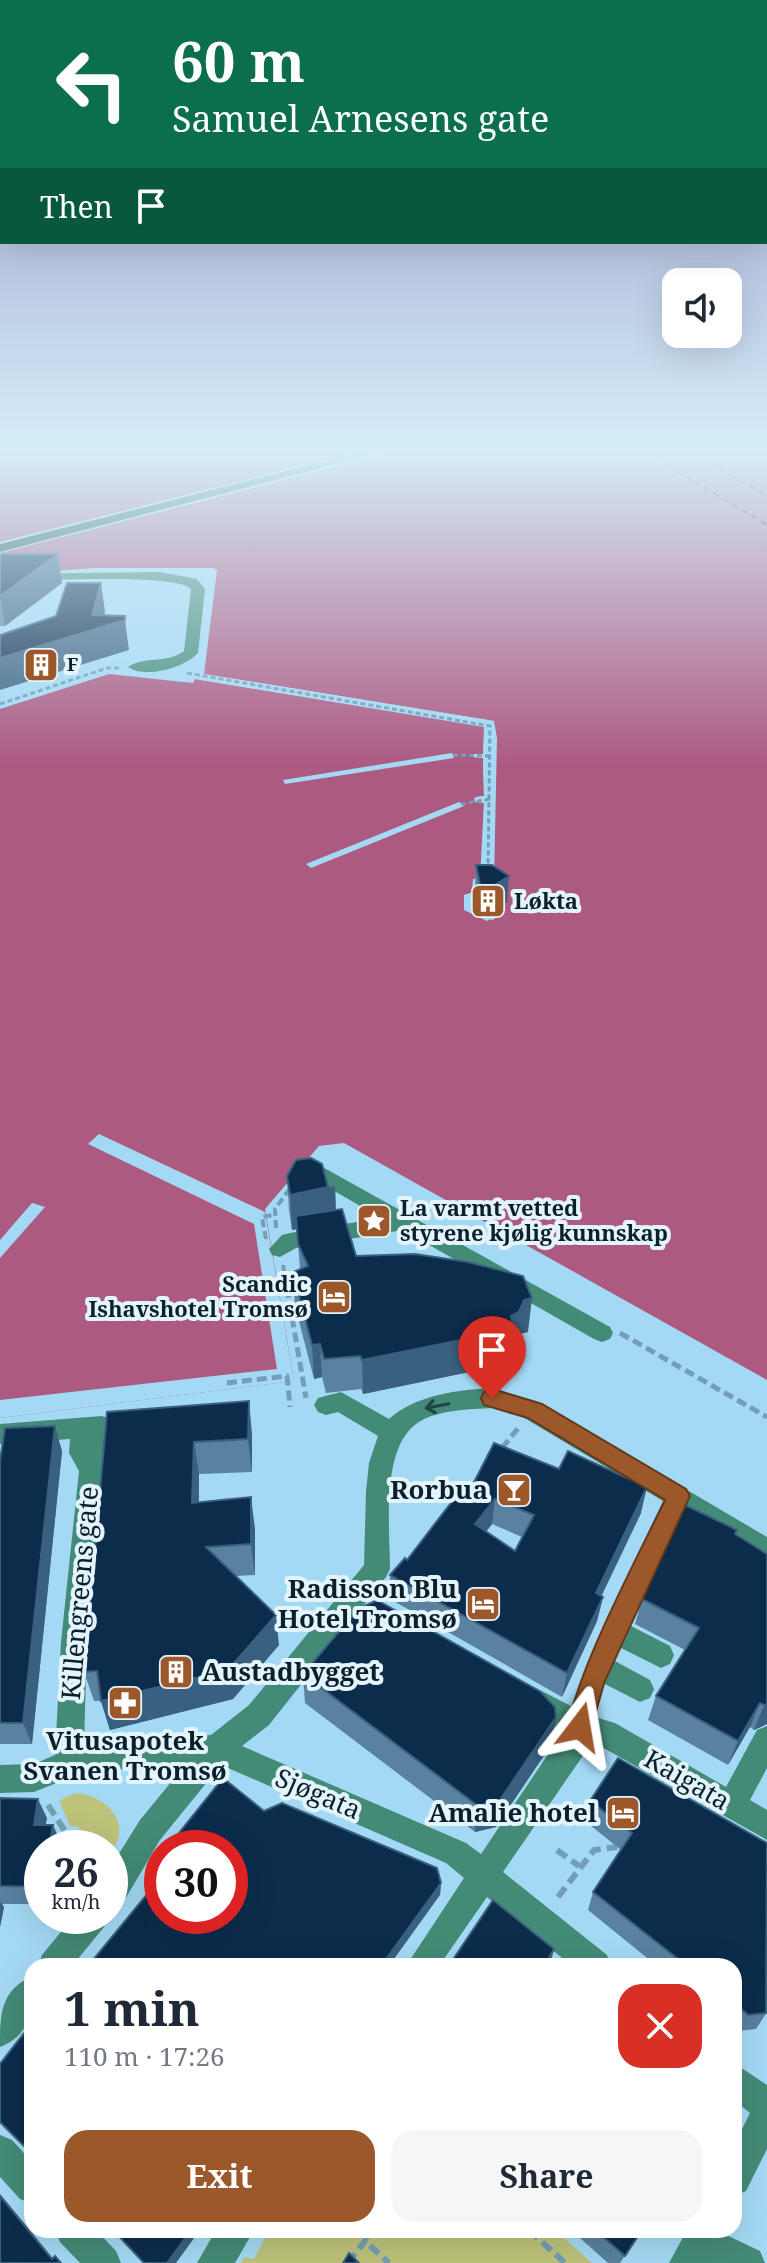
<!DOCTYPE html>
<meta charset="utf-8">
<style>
:root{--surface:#fff;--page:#f6f6f7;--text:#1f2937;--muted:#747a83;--accent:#9c582a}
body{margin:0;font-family:"Noto Serif",serif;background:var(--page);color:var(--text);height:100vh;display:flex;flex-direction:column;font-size:30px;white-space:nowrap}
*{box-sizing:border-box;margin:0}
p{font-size:26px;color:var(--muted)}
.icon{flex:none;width:44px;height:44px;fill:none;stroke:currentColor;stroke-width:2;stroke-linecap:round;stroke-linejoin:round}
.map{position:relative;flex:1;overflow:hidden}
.sheet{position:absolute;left:24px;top:1958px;width:718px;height:280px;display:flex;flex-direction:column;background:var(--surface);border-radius:24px;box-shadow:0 8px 32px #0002}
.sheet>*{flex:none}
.guide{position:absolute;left:0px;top:0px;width:768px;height:244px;box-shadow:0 8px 32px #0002;background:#0b6e4f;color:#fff;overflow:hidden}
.buttons{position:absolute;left:662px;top:268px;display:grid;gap:16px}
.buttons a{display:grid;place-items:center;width:80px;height:80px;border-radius:16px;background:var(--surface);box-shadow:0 8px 32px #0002;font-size:40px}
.speed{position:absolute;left:24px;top:1830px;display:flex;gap:16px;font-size:40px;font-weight:700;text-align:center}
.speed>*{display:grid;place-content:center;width:104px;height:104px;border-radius:50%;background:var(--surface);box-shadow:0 8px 32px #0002;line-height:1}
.speed small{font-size:20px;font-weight:400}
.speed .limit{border:12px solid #d22;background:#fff;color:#111}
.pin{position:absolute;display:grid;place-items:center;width:68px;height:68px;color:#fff;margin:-82px -34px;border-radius:50% 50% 50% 0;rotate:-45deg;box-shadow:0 0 8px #0007}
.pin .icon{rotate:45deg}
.me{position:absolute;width:88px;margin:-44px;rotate:14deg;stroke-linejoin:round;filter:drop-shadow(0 0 6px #0008)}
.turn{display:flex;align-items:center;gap:28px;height:168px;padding:0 40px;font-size:36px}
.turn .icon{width:104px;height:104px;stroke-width:2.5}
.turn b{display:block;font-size:56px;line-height:68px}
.then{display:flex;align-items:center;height:76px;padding:0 40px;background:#0003;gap:16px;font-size:30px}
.round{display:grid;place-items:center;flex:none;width:84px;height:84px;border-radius:24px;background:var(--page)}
.head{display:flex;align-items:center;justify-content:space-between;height:136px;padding:0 40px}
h1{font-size:48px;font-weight:700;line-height:60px}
.button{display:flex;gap:16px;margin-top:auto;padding:16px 40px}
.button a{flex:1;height:92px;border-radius:24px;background:var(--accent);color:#fff;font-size:32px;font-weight:700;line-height:92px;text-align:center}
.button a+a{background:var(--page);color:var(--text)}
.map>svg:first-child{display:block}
.green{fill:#bdc37a}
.water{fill:#ad5a81}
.pier{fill:#a4d9f5;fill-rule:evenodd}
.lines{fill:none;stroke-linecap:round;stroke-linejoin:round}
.ferry{stroke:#5b0d39;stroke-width:2;stroke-dasharray:6 5;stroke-linecap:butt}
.path-far3{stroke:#739eb5;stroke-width:3;stroke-dasharray:5 3;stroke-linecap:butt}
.path-far2{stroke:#739eb5;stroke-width:4;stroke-dasharray:8 4;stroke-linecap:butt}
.path-far1{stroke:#739eb5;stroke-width:5;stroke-dasharray:10 5;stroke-linecap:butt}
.path{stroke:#739eb5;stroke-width:6;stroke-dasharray:12 6;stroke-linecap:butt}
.minor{fill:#448b77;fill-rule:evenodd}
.major{fill:#0c4335;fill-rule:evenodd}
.wall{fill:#5882a0;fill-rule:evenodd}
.shaded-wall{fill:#3a607f}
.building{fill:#0c2c4c;stroke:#3a607f;stroke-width:2;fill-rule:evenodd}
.oneway{stroke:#1f4546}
.route{fill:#9c582a;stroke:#65391b;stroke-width:2}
.labels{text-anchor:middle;stroke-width:8;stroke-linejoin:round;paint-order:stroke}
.far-poi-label{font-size:18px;font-weight:bold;fill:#0b202b;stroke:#e4f4fc;text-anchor:start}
.poi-label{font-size:22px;font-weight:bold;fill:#0b202b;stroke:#e4f4fc;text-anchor:start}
.near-poi-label{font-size:26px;font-weight:bold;fill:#0b202b;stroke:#e4f4fc;text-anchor:end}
.near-street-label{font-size:26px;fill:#0b202b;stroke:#e4f4fc}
</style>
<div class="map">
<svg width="767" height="2263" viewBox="0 0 767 2263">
<rect width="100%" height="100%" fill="#a4d9f5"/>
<g class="green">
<path d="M 75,1793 C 104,1794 136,1824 110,1852 L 110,1848 L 93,1848 L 81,1840 L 79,1827 L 70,1826 L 59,1801 Z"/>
<polygon points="269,2230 555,2230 592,2263 241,2263 244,2257 254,2259"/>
</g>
<polygon class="water" points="0,448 767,448 767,1380 344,1143 319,1146 265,1209 294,1381 0,1418 0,709 109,674 193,683 195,679 481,725 485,727 483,754 472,756 483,758 484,796 475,797 484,802 481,890 464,895 464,910 487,921 498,914 494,883 494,721 204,674 217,570 213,568 95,568 0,575"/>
<g class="pier">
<polygon points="371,448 409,448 0,553 0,542"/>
<path d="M 204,674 L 494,721 L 497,738 L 494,883 L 498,915 L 493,920 L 476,917 L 476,913 L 464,910 L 464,895 L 479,891 L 472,890 L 473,879 L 480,878 L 484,803 L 475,802 L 474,798 L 484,796 L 483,758 L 472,757 L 472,754 L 483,754 L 484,727 L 195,679 ZM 485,723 L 492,725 L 493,738 L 490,884 L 494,913 L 487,917 L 468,906 L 468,899 L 483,893 L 489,727 Z"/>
<polygon points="452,753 454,758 285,784 283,780"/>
<polygon points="459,802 464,806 311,868 306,864"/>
<polygon points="99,1134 265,1212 294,1381 0,1418 0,1400 277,1369 254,1224 88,1144"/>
<polygon points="32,1203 45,1207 0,1258 0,1240"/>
</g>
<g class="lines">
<g class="ferry">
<polyline points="638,448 767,525"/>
<polyline points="682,448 767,496"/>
</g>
<g class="path-far3">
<polyline points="187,673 490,726 488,869"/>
<polyline points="0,704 107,668 120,668"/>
<polyline points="453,755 490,756"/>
<polyline points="461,804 490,799"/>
</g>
<g class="path-far2">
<polyline points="276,1228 275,1209 291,1187"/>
<polyline points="266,1239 262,1217 273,1215"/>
<polyline points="283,1265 287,1290"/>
</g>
<g class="path-far1">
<polyline points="287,1288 306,1398"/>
<polyline points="620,1333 767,1417"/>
<polyline points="227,1383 287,1376 290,1407"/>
<polyline points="502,1448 519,1427"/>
<polyline points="460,1502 472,1487"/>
</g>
<g class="path">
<polyline points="48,1805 76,1848"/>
<polyline points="557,1850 579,1866"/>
<polyline points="558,1897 594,1850 617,1847"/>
<polyline points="368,2230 365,2241 389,2263"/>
<polyline points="529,2230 565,2263"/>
<polyline points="348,2263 365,2241"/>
</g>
<g class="minor">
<path d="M 160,572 L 197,579 L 205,589 L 198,653 C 184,668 145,679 128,667 C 143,656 167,664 184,651 L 191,589 C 176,573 31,581 0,582 L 0,574 Z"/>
<polygon points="317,1164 610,1327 613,1333 610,1339 602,1342 594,1339 403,1230 296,1248 280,1257 272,1255 269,1249 282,1235 290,1233 381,1218 310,1177 307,1172 310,1167"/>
<path d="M 492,1388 L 536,1401 L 767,1537 L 767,1562 L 683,1513 L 631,1626 L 670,1646 L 674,1655 L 670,1664 L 661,1668 L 621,1648 L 615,1661 L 650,1680 L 654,1689 L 650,1698 L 640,1702 L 605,1684 L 595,1717 L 615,1723 L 726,1787 L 757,1730 L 767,1726 L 767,1768 L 750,1800 L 767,1810 L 767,1840 L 600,1746 L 587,1743 L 582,1757 L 503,1872 L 607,1955 L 611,1966 L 572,1966 L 487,1897 L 439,1966 L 406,1966 L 464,1878 L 446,1863 L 221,1765 L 160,1840 L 121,1906 L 110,1910 L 110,1868 L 140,1820 L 185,1765 L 84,1772 L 34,1792 L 0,1793 L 0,1765 L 34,1764 L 55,1755 L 61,1642 L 79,1471 L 69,1453 L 70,1439 L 0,1444 L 0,1424 L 102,1416 L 110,1419 C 118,1435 110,1455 103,1470 L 87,1642 L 84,1744 L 211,1735 L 249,1705 L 364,1565 L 366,1491 L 369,1463 L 378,1436 L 338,1412 L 326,1415 L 318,1412 L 314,1405 L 318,1398 L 341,1392 L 389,1419 C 416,1395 457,1390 492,1388 ZM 492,1408 L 521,1416 L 663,1501 L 605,1622 L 571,1706 L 532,1686 L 522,1690 L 518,1699 L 522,1708 L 563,1732 L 481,1854 L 466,1843 L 242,1746 L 269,1725 L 386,1577 L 390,1569 C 390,1528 380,1446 419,1422 C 437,1410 471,1409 492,1408 Z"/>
<polygon points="74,1916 108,1916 104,1927 72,1966 38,1966 42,1955"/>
<path d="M 32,1976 C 32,2008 34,2033 0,2047 C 0,2015 0,1991 32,1976 Z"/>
<polygon points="734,2063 767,2085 767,2149 746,2191 734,2196 734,2145 750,2113 734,2100"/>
<polygon points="0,2135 12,2140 32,2162 32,2204 20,2199 0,2177"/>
<polygon points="55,2230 96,2230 116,2251 121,2263 80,2263 60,2242"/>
<polygon points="216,2230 254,2230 235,2263 197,2263"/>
<polygon points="687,2230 723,2230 722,2233 760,2251 765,2263 669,2263"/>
</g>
<polygon class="major" points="377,448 397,448 0,552 0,544"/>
</g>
<g class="wall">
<polygon points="0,554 62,583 5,626 0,626"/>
<polygon points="476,865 507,902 491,911 478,911 475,890"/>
<polygon points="287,1176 328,1187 335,1186 336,1210 356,1256 528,1332 520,1334 515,1346 511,1349 509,1361 503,1365 363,1394 361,1389 326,1393 322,1377 314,1379 295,1306 293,1272 300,1269 297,1229 292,1230 289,1210"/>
<polygon points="107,1412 252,1434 252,1472 199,1474 199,1502 255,1529 255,1575 236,1576 279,1645 233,1699 110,1730 101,1701 94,1701 84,1672"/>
<path d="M 494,1443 L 641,1513 L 601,1596 L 603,1597 L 597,1621 L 562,1697 L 390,1599 L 390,1575 L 407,1560 L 465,1500 ZM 492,1524 L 522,1537 L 515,1551 L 486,1531 Z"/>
<polygon points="62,1451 32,1744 0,1744 0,1461"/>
<polygon points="736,1535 767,1554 767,1724 754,1730 750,1727 728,1765 648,1720 656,1696 685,1650 635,1624 642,1599"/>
<polygon points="303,1674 551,1745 496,1827 475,1832 305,1703"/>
<polygon points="618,1758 767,2012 756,2029 738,2031 734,2028 734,1966 657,1966 588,1910 593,1892 621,1850 585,1821 590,1801"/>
<polygon points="0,1798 47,1818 45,1825 53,1825 61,1844 60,1848 42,1848 42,1904 2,1904 4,1907 0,1927"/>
<polygon points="264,1811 441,1883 440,1895 154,1886 152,1884 147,1872"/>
<polygon points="454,1958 550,1966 453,1966"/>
<polygon points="32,2023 32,2155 0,2123 0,2064"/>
<polygon points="571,2230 642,2230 620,2263 608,2263"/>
</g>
<g class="shaded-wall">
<polygon points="58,554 62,583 5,626 0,596"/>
<polygon points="101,583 105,612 101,627 125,620 129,650 0,690 0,658 92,615"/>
<polygon points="509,876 507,902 491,911 493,886"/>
<polygon points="335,1186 336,1221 292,1230 290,1195"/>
<polygon points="532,1298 528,1332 520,1334 515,1346 511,1349 509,1361 503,1365 363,1394 362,1360 524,1300"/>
<polygon points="320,1344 322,1377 314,1379 312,1345"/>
<polygon points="249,1401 252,1434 252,1472 248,1439"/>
<polygon points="55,1426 62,1451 32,1744 23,1723"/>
<polygon points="194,1442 199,1474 198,1535 192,1503"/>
<polygon points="647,1487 641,1513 591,1618 596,1593"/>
<polygon points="251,1497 255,1529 255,1575 251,1544"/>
<polygon points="495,1499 492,1524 473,1549 475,1524"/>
<polygon points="603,1597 597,1621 562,1697 567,1673"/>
<polygon points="276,1615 279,1645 233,1699 110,1730 101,1701"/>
<polygon points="760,1703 750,1727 728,1765 738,1741"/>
<polygon points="767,1704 767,1724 754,1730 764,1705"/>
<polygon points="556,1717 551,1745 496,1827 475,1832 478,1806"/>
<polygon points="38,1799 47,1818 42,1843 34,1825"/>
<polygon points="53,1825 61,1844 60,1848 49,1848"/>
<polygon points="441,1883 440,1895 389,1966 381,1966"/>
<polygon points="0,1901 4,1907 0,1927"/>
<polygon points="554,1949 550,1966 544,1966"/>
<polygon points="0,2194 57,2263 0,2196"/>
<polygon points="191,2230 200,2230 176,2263 167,2263"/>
</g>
<g class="building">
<polygon points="0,554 58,554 0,596"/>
<polygon points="67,583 101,583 92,615 125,616 125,620 0,658 0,635 56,616"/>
<polygon points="476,865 492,865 509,876 493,886 480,885"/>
<polygon points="311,1158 322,1164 328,1187 290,1195 287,1176 296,1160"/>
<polygon points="342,1209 356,1256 415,1254 468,1262 523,1276 532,1298 524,1300 519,1312 511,1316 513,1327 506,1331 362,1360 360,1356 324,1359 320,1344 312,1345 293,1272 308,1266 298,1244 296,1216"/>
<polygon points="249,1401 248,1439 194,1442 192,1503 251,1497 251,1544 206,1547 276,1615 228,1670 101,1701 97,1671 84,1672 107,1412"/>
<polygon points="55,1426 23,1723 0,1723 0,1461 5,1428"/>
<path d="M 494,1443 L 559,1469 L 568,1451 L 647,1487 L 596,1593 L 603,1597 L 567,1673 L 390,1575 L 405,1558 L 407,1560 L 457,1495 L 465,1500 ZM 495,1499 L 534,1515 L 515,1551 L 475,1524 Z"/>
<polygon points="685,1505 737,1530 735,1534 767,1554 767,1704 764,1705 760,1703 738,1741 656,1696 699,1628 642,1599"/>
<polygon points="377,1600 541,1692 555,1707 556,1717 500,1800 478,1806 303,1674 358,1609"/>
<polygon points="618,1758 767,1843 766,2013 748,2015 734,2003 734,1966 687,1966 593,1892 632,1833 590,1801"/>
<polygon points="223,1778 264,1811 282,1803 437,1868 441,1883 381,1966 88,1966 158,1881 147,1872 162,1854 162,1916 230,1916 230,1848 167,1848"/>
<polygon points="0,1798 38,1799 34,1825 53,1825 49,1848 42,1848 42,1887 0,1886"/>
<polygon points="493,1900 554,1949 544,1966 460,1966 461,1964 454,1958"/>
<polygon points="32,2023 32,2154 0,2122 0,2064"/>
<polygon points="0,2196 52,2259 55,2256 61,2263 0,2263"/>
<polygon points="113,2230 191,2230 167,2263 144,2263"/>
<polygon points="595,2230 642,2230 625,2256"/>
<polygon points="349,2253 359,2263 343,2263"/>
</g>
<defs><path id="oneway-shaft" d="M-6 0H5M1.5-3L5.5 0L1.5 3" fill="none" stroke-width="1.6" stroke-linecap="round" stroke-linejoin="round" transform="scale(2)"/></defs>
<use class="oneway" href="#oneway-shaft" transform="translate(437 1406) rotate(169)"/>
<linearGradient id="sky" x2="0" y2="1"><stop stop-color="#9090bf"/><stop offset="0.59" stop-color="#d6eefa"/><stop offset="1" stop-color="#d6eefa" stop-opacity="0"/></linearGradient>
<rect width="767" height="765" fill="url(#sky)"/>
<path class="route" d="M 492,1389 L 542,1404 L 686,1489 L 690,1496 L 604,1683 L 589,1736 L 580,1739 L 571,1736 C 558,1704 647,1539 665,1500 L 528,1418 L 484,1405 L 481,1398 L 484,1392 Z"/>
<defs>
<g id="building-square" transform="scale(1.8)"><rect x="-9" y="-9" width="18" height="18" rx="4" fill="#9c582a" stroke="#e4f4fc"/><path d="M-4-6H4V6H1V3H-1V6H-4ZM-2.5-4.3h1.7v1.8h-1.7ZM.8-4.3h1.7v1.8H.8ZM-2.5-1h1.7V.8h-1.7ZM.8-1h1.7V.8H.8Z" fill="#fff"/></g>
<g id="sight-square" transform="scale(1.8)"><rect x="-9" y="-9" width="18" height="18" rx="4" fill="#9c582a" stroke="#e4f4fc"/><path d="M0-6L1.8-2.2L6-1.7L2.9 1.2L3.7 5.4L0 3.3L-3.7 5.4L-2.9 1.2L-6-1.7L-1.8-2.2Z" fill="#fff"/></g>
<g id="hotel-square" transform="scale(1.8)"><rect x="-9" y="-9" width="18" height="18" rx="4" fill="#9c582a" stroke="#e4f4fc"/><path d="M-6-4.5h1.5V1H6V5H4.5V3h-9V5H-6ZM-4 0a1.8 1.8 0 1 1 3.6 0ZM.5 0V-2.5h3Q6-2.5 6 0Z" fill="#fff"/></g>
<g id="bar-square" transform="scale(1.8)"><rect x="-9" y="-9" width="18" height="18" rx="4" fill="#9c582a" stroke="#e4f4fc"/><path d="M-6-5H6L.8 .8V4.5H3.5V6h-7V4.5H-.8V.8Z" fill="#fff"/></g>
<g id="pharmacy-square" transform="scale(1.8)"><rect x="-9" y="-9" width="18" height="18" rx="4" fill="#9c582a" stroke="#e4f4fc"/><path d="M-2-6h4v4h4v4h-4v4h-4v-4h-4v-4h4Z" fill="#fff"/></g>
</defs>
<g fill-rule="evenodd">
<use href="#building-square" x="41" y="665"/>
<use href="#building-square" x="488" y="901"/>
<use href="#sight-square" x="374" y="1221"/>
<use href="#hotel-square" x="334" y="1297"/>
<use href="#bar-square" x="514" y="1490"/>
<use href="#hotel-square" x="483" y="1604"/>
<use href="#building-square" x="176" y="1672"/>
<use href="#pharmacy-square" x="125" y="1703"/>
<use href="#hotel-square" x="623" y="1813"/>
</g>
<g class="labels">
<g class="far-poi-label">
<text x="67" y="671">F</text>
</g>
<g class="poi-label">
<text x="514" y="909">Løkta</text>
<text x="400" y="1216">La varmt vetted<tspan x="400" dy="25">styrene kjølig kunnskap</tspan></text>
<text x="308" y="1292" text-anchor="end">Scandic<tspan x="308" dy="25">Ishavshotel Tromsø</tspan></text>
</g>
<g class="near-poi-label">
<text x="488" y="1499">Rorbua</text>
<text x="457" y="1598">Radisson Blu<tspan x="457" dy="30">Hotel Tromsø</tspan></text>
<text x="202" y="1681" text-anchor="start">Austadbygget</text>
<text x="125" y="1750" text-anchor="middle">Vitusapotek<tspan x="125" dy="30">Svanen Tromsø</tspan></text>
<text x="597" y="1822">Amalie hotel</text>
</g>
<g class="near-street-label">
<text transform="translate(80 1593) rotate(-85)" y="9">Killengreens gate</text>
<text transform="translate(687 1780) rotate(30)" y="9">Kaigata</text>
<text transform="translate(318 1794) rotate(23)" y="9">Sjøgata</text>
</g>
</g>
</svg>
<div class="buttons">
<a><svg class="icon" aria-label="sound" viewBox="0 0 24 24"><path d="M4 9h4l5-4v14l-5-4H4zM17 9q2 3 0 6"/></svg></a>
</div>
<div class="speed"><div>26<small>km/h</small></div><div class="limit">30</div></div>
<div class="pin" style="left:492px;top:1398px;background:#d93025"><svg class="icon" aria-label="arrive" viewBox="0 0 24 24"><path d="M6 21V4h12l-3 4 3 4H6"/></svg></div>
<svg class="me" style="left:580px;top:1727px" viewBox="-20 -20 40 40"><path d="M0-17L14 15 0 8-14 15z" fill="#9c582a" stroke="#fff" stroke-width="4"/></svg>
<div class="guide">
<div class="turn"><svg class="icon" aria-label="left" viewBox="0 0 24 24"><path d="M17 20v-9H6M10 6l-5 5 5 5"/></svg><div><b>60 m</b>Samuel Arnesens gate</div></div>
<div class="then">Then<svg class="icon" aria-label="arrive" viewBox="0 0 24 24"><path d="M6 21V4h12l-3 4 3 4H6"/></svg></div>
</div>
<section class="sheet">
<div class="head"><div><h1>1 min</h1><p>110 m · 17:26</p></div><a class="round" style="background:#d93025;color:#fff"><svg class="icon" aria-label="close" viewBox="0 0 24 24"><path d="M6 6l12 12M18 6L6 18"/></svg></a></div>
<div class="button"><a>Exit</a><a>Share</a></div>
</section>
</div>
